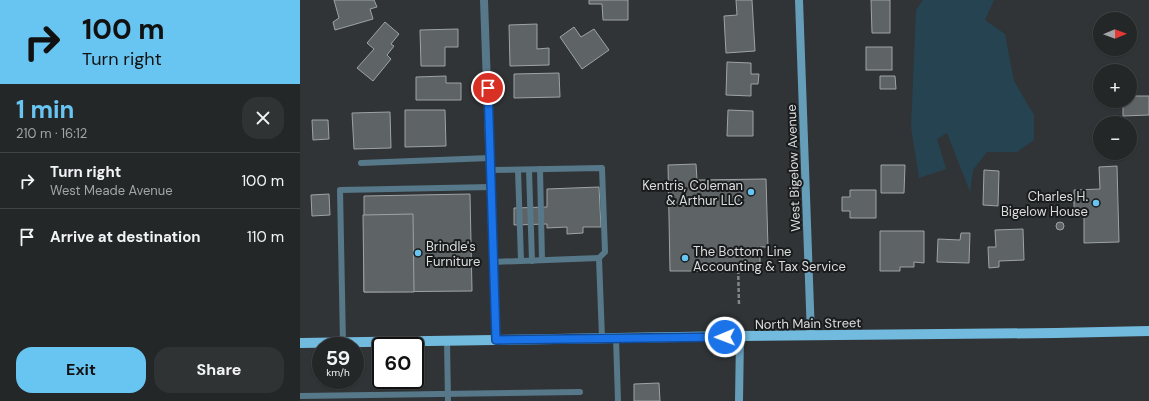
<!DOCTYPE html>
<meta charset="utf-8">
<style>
:root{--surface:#242728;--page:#303334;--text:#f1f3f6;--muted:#a3a5a8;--line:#414445;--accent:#68c4f0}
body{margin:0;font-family:"DM Sans",sans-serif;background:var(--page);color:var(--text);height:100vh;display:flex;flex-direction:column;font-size:15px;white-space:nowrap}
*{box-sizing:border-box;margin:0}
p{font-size:13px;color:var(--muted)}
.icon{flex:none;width:22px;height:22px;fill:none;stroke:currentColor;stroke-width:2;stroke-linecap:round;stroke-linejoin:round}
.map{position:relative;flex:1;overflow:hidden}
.details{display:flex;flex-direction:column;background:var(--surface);width:300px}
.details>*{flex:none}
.hud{background:#68c4f0;color:#111;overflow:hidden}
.needle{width:26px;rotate:89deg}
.fabs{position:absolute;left:793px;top:12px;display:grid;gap:8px}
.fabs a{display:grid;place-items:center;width:44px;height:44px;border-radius:50%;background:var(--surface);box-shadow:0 1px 3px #0004,0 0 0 1px var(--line);font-size:20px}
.speed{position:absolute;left:12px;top:337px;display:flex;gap:8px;font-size:20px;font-weight:700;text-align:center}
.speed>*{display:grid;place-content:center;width:52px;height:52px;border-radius:50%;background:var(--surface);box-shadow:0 1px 3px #0004,0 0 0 1px var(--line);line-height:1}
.speed small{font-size:10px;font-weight:400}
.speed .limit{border:2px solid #111;border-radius:6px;background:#fff;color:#111}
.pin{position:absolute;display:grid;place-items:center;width:34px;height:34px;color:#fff;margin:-17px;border:2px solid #fff;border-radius:50%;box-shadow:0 1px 4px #0007}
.me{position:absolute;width:44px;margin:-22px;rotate:269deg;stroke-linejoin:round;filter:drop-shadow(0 0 3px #0008)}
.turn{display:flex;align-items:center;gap:14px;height:84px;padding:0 16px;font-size:18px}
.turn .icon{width:52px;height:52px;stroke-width:2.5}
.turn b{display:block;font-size:28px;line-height:34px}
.round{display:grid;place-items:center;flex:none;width:42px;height:42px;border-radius:16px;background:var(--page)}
.headline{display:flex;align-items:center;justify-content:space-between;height:68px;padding:0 16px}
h1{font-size:24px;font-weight:700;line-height:30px;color:var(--accent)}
.button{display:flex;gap:8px;margin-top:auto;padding:8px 16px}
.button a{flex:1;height:46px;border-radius:16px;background:var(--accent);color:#111;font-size:16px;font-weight:700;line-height:46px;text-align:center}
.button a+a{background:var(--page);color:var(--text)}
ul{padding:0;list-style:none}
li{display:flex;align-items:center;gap:12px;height:56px;padding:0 16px;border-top:1px solid var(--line)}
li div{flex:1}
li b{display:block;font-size:15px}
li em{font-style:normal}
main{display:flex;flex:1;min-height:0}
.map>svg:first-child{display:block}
.green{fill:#264351}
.building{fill:#5e6365;stroke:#9ea3a6}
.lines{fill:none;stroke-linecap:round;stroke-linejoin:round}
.path{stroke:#828687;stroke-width:2.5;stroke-dasharray:4 2;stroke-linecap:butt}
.lane{stroke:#567889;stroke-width:6}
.street{stroke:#567889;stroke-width:8}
.secondary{stroke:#669eba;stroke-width:8}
.primary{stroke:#72bbdf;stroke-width:10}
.route-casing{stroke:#114b97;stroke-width:10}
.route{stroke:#1a73e8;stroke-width:7}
.poi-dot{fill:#68c4f0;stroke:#191b1c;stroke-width:1.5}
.labels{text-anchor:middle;stroke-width:4;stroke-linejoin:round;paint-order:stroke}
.street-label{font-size:13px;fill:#dcdfe0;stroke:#191b1c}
.poi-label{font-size:13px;fill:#dcdfe0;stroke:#191b1c;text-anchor:end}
</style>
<main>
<section class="details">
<div class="hud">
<div class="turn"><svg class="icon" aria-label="right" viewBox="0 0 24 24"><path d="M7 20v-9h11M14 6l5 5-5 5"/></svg><div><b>100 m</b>Turn right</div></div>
</div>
<div class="headline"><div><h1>1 min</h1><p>210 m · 16:12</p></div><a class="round"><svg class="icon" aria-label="close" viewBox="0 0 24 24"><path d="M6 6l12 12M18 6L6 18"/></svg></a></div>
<ul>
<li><svg class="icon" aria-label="right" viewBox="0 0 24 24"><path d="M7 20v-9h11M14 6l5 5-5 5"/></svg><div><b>Turn right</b><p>West Meade Avenue</p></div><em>100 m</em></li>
<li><svg class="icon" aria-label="arrive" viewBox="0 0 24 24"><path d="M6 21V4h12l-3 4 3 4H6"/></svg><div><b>Arrive at destination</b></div><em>110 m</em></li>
</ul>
<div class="button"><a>Exit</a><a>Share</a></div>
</section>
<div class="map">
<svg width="849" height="401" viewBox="0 0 849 401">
<rect width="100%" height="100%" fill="#303436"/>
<polygon class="green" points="623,0 694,0 685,20 705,34 714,81 734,115 734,140 717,152 687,152 673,170 670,192 647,133 637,139 646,169 619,178 611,127 616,10"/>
<g class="building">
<polygon points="34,0 74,0 77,7 70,9 73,19 35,30 33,22 39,18"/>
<polygon points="289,0 328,0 328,20 303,20 302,4 289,4"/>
<polygon points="436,0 452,0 455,51 426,53 424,16 437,15"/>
<polygon points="571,0 590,0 590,33 572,33"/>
<polygon points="85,22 99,34 91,44 94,46 87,55 91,59 73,81 57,68 74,49 67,43"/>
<polygon points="237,24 237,49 249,48 249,65 210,66 209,25"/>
<polygon points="274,27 281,37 294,29 309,50 282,69 260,37"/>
<polygon points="158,29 158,47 145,47 145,66 121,66 120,30"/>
<rect x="566" y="47" width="26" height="23"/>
<polygon points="427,62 451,63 451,74 459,74 458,84 451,84 451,96 426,95"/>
<polygon points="259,73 260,97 214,98 214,74"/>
<polygon points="146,76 146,83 161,83 161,100 116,100 116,77"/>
<polygon points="580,76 595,76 596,89 580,89"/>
<polygon points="830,96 849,96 849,115 823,116 823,101 830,101"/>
<polygon points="105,110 145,110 146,146 105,147"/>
<polygon points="428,110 453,111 453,136 427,136"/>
<polygon points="90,112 91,148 54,149 52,113"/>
<polygon points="12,120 28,120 29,139 13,140"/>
<polygon points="396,164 397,180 466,179 468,247 460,247 460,264 418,265 418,271 370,271 368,165"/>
<polygon points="581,165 605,165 604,193 581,193"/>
<polygon points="817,166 819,242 784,243 784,216 774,216 774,190 800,189 799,167"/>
<polygon points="684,170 699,171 698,206 683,205"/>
<polygon points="299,187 301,227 283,227 283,233 267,234 267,227 247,228 247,224 214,225 214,208 247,207 247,189"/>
<polygon points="550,190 576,190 576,218 550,218 550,211 542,211 542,197 550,197"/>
<polygon points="29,194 30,215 12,216 11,195"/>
<polygon points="170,194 172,291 64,292 64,196"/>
<polygon points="113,214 114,292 64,292 63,215"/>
<circle cx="760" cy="226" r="4"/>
<polygon points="723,229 724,260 699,261 699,267 689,268 688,247 696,247 695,230"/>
<polygon points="580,231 624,231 624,263 614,262 614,267 600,267 600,271 580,271"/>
<polygon points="661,233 670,233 669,263 637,262 638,239 660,240"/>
<polygon points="359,383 360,401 334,401 334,384"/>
</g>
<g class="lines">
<polyline class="path" points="438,264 439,305"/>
<g class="lane">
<polyline points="61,163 190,158"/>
<polyline points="240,169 242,260"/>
<polyline points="190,170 302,168 305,252 299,258 302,338"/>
<polyline points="218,170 221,261"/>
<polyline points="229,170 232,261"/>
<polyline points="193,262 299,258"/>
<polyline points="316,338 318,401"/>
<polyline points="147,341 148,401"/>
<polyline points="43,343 40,190 191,187"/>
<polyline points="0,396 280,392"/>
</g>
<polyline class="street" points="184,0 196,340"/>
<g class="secondary">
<polyline points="499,0 511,336"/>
<polyline points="439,401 440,336"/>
</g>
<polyline class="primary" points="0,343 440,336 756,333 849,331"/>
</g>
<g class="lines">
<g class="route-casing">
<polyline id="route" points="188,88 196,340 425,337"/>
</g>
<use href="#route" class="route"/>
</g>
<g class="poi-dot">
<circle cx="451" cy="192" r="4"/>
<circle cx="796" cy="203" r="4"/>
<circle cx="118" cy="253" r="4"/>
<circle cx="385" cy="258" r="4"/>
</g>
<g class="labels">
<g class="street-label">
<text transform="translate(493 168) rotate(-92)" y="5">West Bigelow Avenue</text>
<text transform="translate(508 323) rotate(-1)" y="5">North Main Street</text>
</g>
<g class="poi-label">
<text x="443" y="190">Kentris, Coleman<tspan x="443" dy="15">&amp; Arthur LLC</tspan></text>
<text x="788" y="201">Charles H.<tspan x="788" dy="15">Bigelow House</tspan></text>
<text x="126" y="251" text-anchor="start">Brindle's<tspan x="126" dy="15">Furniture</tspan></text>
<text x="393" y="256" text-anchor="start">The Bottom Line<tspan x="393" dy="15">Accounting &amp; Tax Service</tspan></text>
</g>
</g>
</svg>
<div class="fabs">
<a><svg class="needle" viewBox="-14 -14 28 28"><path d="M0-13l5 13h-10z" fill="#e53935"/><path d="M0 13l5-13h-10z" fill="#a3a5a8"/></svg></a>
<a>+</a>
<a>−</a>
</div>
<div class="speed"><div>59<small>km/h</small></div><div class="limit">60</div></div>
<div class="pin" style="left:188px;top:88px;background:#d93025"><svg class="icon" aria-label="arrive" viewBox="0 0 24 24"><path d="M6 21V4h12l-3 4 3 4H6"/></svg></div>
<svg class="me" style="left:425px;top:337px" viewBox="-20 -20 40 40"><circle r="17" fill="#1a73e8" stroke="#fff" stroke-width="3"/><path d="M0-11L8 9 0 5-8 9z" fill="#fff"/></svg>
</div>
</main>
